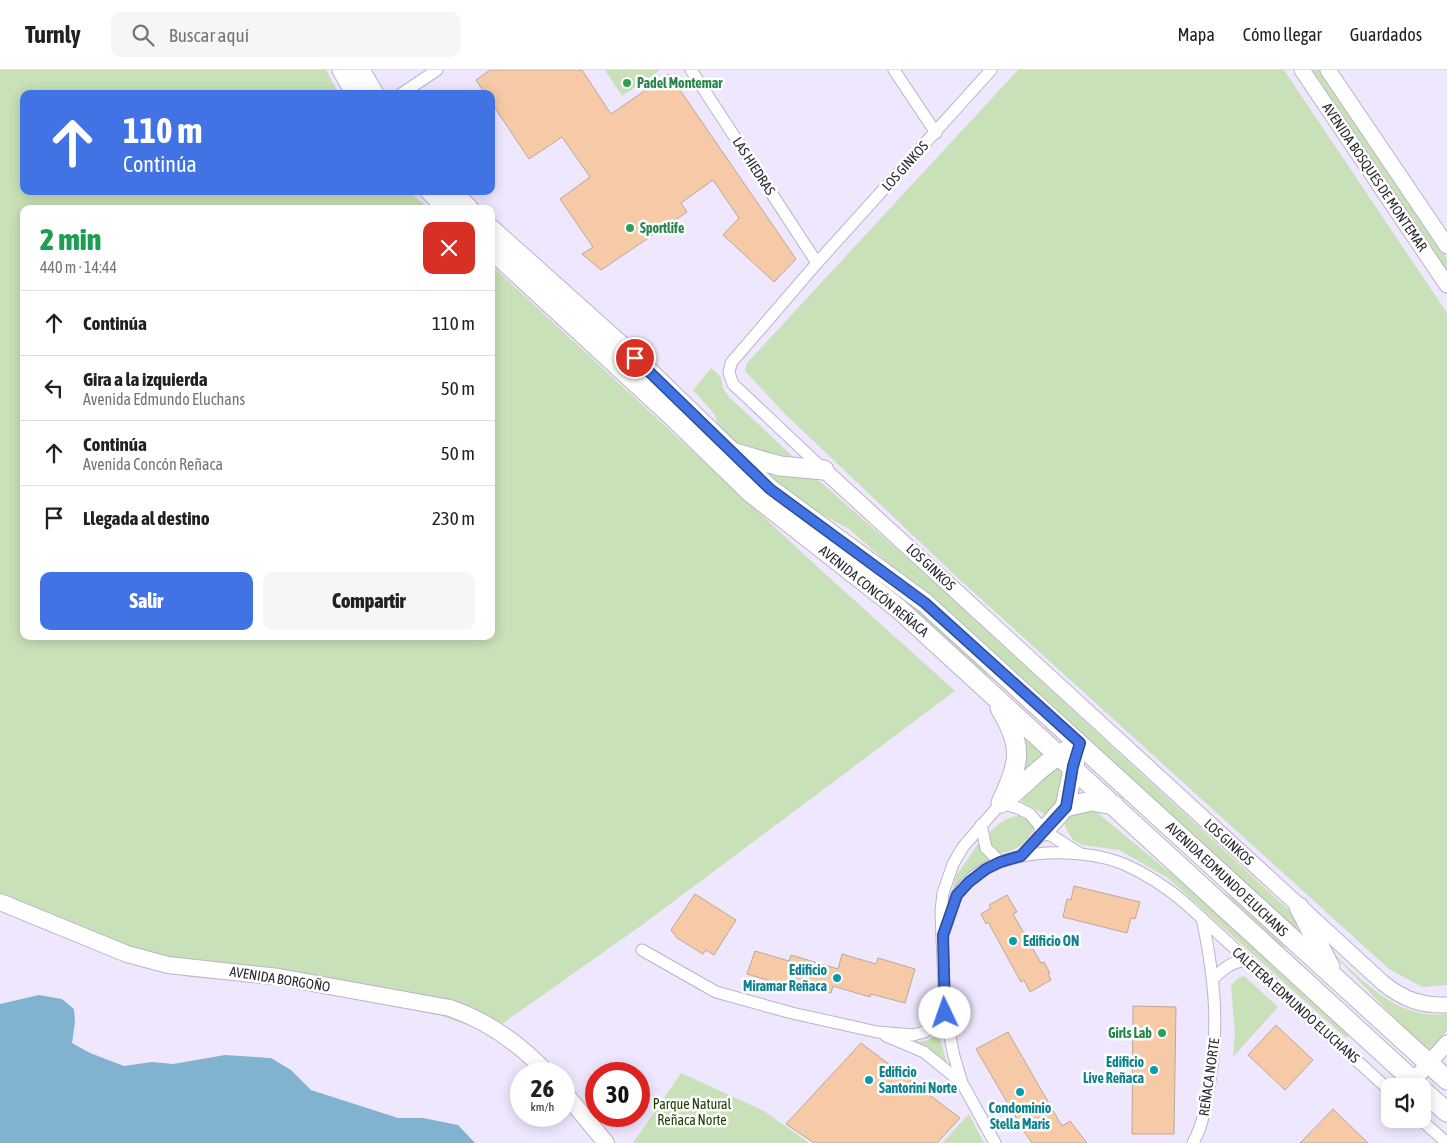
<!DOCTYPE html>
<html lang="es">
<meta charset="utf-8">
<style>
:root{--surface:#fff;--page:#f6f6f6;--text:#202124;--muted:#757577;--line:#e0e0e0;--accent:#4273e4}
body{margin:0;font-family:"Asap Condensed",sans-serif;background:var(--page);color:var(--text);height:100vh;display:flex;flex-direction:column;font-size:19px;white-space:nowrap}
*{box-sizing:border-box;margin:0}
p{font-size:16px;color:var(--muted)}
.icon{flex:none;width:28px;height:28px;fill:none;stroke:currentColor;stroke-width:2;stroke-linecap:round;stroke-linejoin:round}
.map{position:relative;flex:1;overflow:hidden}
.sheet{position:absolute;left:20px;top:135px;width:475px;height:435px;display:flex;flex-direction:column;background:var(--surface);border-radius:10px;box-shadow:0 2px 12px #0003}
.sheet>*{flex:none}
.banner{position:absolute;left:20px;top:20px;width:475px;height:105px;border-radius:10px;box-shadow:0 2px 12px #0003;background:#4273e4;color:#fff;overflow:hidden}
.buttons{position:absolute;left:1381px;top:1008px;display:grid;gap:10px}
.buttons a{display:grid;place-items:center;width:50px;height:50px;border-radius:10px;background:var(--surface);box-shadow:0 2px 12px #0003;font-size:25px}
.speed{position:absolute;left:510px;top:992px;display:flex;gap:10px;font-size:25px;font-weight:700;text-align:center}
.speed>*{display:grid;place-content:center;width:65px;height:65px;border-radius:50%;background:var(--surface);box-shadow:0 2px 12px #0003;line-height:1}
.speed small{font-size:12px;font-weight:400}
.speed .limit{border:8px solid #d22;background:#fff;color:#111}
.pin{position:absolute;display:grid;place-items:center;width:42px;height:42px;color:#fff;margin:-21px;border:2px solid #fff;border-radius:50%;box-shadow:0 1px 5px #0007}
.me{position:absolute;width:55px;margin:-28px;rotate:357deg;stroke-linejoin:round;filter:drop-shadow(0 0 4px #0008)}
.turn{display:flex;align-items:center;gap:18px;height:105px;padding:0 20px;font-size:22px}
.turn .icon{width:65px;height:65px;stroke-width:2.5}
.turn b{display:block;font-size:35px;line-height:42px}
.round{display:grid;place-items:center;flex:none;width:52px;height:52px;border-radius:10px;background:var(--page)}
.summary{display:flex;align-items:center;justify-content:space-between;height:85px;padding:0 20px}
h1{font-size:30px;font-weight:800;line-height:38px;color:#1e9e55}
.action{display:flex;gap:10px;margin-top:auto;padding:10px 20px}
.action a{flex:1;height:58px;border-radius:10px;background:var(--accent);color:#fff;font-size:20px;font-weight:800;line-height:58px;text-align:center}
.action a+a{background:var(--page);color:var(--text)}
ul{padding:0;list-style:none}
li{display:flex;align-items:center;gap:15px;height:65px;padding:0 20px;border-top:1px solid var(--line)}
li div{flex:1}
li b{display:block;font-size:19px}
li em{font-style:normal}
header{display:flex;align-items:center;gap:30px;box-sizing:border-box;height:70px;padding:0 25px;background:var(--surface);border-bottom:1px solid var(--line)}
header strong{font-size:24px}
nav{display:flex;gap:28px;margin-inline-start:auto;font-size:18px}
.search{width:350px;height:45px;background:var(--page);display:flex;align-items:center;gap:12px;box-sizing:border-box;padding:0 18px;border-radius:10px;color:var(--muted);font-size:19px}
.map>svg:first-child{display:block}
.green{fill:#c8e1b8}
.water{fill:#81b2d0}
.building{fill:#f6caa7;stroke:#bca899}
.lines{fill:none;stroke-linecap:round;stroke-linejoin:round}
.minor-casing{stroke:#bbb3c8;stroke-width:13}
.tertiary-casing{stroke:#bbb3c8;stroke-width:17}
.secondary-casing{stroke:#bbb3c8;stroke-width:18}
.primary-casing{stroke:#bbb3c8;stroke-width:21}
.minor{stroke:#fff;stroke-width:11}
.tertiary{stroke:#fff;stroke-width:15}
.secondary{stroke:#fff;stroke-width:16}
.primary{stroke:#fff;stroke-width:19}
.route-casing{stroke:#2b4b94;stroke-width:12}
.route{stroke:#4273e4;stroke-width:9}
.leisure-dot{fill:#2e9e5b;stroke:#fff;stroke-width:2}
.culture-dot{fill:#0f9aa8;stroke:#fff;stroke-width:2}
.labels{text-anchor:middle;stroke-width:5;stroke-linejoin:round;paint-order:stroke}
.leisure-label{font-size:14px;font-weight:bold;fill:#27864d;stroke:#fff;text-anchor:start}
.street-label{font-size:14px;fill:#2a2730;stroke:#fff}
.culture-label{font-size:14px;font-weight:bold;fill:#0d838f;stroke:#fff;text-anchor:start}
.park-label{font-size:14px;fill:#204100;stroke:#fff}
</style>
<header>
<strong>Turnly</strong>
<div class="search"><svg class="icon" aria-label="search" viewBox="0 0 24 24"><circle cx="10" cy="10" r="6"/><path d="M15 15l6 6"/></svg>Buscar aquí</div>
<nav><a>Mapa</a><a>Cómo llegar</a><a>Guardados</a></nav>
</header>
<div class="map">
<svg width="1447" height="1073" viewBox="0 0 1447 1073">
<rect width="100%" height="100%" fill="#efe7fe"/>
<g class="green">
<polygon points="0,0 326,0 339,24 24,24 24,121 409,121 429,139 24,139 24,566 491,566 491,195 821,500 955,621 642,855 489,963 442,946 278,914 189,907 167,903 0,840"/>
<polygon points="605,0 660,0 622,26"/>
<polygon points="1018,0 1284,0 1447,243 1447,915 1422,917 1389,899 960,510 785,344 745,301 747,293"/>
<polygon points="1312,0 1320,0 1447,188 1447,201"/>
<polygon points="711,298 721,307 723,318 729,327 801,394 742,382 719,361 715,345 693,320"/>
<polygon points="758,398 816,408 930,508 1294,845 1299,864 919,520 849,459 804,435"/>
<polygon points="859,495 910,528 963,576 993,612 915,541"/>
<polygon points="1023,663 1046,684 1017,718"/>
<polygon points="1058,696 1063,706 1055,738 1046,745 1022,732 1021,726"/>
<path d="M 1094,740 L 1213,838 L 1350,964 L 1346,968 L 1168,808 L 1119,780 L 1082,775 L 1073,770 L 1065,757 C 1066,740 1080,741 1094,740 Z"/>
<path d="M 1023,745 L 1032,752 L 1034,759 C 1026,773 1014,783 998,783 L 990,776 L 990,762 C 1000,752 1008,747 1023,745 Z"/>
<polygon points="978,774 991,792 954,825 952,823 956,806"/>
<polygon points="1206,812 1244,835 1306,891 1268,867"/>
<path d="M 1315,865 C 1351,898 1393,952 1447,944 L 1447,961 L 1429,980 L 1426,981 Z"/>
<polygon points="1244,906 1278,937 1233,987 1235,963 1231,916 1238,908"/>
<polygon points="938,962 947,994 914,972 929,970"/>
<polygon points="681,1003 764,1041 809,1073 633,1073"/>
<polygon points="969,1044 984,1073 942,1073"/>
</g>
<polygon class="water" points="39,925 62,929 74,939 75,952 72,973 90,983 124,996 152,992 173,994 225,985 271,988 291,1000 311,1020 398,1048 423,1048 458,1055 475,1073 0,1073 0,934"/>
<g class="building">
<polygon points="490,0 582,0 611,44 669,4 796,189 774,212 723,165 739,148 713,110 681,133 687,142 601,200 582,184 593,177 560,129 590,107 562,67 529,89 491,32 491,24 485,24 476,10"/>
<polygon points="1074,816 1140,832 1135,849 1131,848 1127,863 1063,847 1067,829 1071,830"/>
<polygon points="695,824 736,850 714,885 706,880 703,884 677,868 671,860"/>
<polygon points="1007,825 1017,842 1013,844 1041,893 1044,892 1050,903 1048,904 1051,910 1030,922 1024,910 1021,912 988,852 986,854 981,844 991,838 989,835"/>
<polygon points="755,881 789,891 791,885 838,899 842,884 876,894 878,888 915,899 905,933 871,924 870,927 833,916 831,923 794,912 793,918 747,904"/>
<polygon points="1133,936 1176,937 1174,1064 1132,1064"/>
<polygon points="1276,955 1313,990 1285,1020 1248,985"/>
<polygon points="1008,962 1062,1056 1070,1051 1087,1073 1032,1073 1025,1063 976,979"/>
<polygon points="861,973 960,1048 937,1073 814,1073 786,1054"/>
<polygon points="1333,1039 1368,1073 1300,1073"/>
</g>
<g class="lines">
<g class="minor-casing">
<g id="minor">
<polyline points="691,0 817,193"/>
<polyline points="894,0 936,63"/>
<polyline points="401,24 437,0"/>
<polyline points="824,400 733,314 729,303 731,293 817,193 991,0"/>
<polyline points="981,755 986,778 1000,792"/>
<polyline points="1021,786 1044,761"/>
<path d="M 943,865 C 948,852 951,837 957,825 C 986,776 1080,775 1126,795 C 1148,805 1166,817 1184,832 L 1390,1021"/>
<polyline points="642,880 716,922 792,943 877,962 913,965 924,962 932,957 945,943"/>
<path d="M 1214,908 C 1224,898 1232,892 1246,890"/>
<polyline points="886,966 924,982 962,1013"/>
<polyline points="1420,1049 1447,1073"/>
<polyline points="995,1073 962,1013 954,986 945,943 941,841 943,823 953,794 963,777 1001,733 1018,738 1030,744 1044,761 1079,783"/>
<path d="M 1193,1073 C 1202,1057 1205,1040 1208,1022 C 1220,960 1215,909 1202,848"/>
</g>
</g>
<g class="tertiary-casing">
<g id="tertiary">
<polyline points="1302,0 1447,215"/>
<polyline points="1328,0 1447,176"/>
<path d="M 824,400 L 1383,913 C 1403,929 1421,936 1447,935"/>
<polyline points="1413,1011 1447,973"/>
</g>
</g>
<g class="secondary-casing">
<g id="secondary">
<path d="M 0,832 L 127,884 L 168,895 L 279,907 L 450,938 C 488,951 520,974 548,1004"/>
<polyline points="564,1022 606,1073"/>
</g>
</g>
<g class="primary-casing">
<g id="primary">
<polyline points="342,0 356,24"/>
<polyline points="360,0 374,24"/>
<polyline points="430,121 448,139"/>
<polyline points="451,121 469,139"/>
<polyline points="491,159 635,288 770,419 925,533 1447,1010"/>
<polyline points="491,179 672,346 750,422 899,539 1419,1016"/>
<polyline points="735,383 780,396 824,400"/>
<path d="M 1000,638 C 1024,679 1020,691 1001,733"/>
<path d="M 1002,732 C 1023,717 1046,690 1068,680"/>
<polyline points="1065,737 1091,731 1114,735"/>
<polyline points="1044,761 1065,737 1076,686"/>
<polyline points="1299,837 1330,897"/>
<polyline points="1422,1020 1447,1042"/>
</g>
</g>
<use href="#minor" class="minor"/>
<use href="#tertiary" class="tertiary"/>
<use href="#secondary" class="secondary"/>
<use href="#primary" class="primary"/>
</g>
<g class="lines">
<g class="route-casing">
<polyline id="route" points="635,288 770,419 925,533 1080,673 1073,696 1066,737 1021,786 1000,792 986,799 969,812 957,825 943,865 945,943"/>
</g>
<use href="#route" class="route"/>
</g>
<g class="leisure-dot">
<circle cx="627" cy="13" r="5"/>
<circle cx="630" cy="158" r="5"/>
<circle cx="1162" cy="963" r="5"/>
</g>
<g class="culture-dot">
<circle cx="1013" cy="871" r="5"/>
<circle cx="837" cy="908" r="5"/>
<circle cx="1154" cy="1000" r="5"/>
<circle cx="869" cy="1010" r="5"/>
<circle cx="1020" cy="1022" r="5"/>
</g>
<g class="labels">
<g class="leisure-label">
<text x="637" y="18">Padel Montemar</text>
<text x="640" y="163">Sportlife</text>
<text x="1152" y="968" text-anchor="end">Girls Lab</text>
</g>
<g class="street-label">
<text transform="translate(754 96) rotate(57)" y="5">LAS HIEDRAS</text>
<text transform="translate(905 96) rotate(-48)" y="5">LOS GINKOS</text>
<text transform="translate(1375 107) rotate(56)" y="5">AVENIDA BOSQUES DE MONTEMAR</text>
<text transform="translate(931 497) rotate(43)" y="5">LOS GINKOS</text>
<text transform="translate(874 521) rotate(39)" y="5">AVENIDA CONCÓN REÑACA</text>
<text transform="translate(1229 772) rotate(42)" y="5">LOS GINKOS</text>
<text transform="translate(1227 809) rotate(43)" y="5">AVENIDA EDMUNDO ELUCHANS</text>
<text transform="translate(280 909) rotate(9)" y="5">AVENIDA BORGOÑO</text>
<text transform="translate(1296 935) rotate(42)" y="5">CALETERA EDMUNDO ELUCHANS</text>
<text transform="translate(1209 1007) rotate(-82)" y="5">REÑACA NORTE</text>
</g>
<g class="culture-label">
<text x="1023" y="876">Edificio ON</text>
<text x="827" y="905" text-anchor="end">Edificio<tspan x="827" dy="16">Miramar Reñaca</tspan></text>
<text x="1144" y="997" text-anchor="end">Edificio<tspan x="1144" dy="16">Live Reñaca</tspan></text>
<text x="879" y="1007">Edificio<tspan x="879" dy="16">Santorini Norte</tspan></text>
<text x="1020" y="1043" text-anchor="middle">Condominio<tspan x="1020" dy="16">Stella Maris</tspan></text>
</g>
<g class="park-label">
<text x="692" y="1039">Parque Natural<tspan x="692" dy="16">Reñaca Norte</tspan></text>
</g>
</g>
</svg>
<div class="buttons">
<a><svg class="icon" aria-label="sound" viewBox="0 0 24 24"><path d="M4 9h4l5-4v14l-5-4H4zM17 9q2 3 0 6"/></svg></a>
</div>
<div class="speed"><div>26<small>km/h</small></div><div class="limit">30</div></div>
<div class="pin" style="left:635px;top:288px;background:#d93025"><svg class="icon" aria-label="arrive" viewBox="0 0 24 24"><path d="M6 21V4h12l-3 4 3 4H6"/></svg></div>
<svg class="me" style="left:945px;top:943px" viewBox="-20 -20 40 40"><circle r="19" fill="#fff"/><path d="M0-13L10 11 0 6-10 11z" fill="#4273e4"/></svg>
<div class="banner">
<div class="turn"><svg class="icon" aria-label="ahead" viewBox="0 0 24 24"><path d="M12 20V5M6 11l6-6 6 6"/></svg><div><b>110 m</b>Continúa</div></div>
</div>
<section class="sheet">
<div class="summary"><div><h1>2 min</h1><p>440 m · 14:44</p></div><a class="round" style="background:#d93025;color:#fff"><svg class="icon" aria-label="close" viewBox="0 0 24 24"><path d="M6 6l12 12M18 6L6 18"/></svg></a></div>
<ul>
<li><svg class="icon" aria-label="ahead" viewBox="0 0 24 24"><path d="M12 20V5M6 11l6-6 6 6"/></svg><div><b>Continúa</b></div><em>110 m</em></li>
<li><svg class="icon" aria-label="left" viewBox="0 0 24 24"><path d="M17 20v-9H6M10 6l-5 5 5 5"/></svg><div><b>Gira a la izquierda</b><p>Avenida Edmundo Eluchans</p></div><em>50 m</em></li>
<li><svg class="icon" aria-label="ahead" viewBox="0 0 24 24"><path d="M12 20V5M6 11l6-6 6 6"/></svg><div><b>Continúa</b><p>Avenida Concón Reñaca</p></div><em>50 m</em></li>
<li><svg class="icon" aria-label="arrive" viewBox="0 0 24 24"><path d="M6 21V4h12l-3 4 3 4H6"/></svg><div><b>Llegada al destino</b></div><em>230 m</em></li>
</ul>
<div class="action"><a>Salir</a><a>Compartir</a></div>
</section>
</div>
